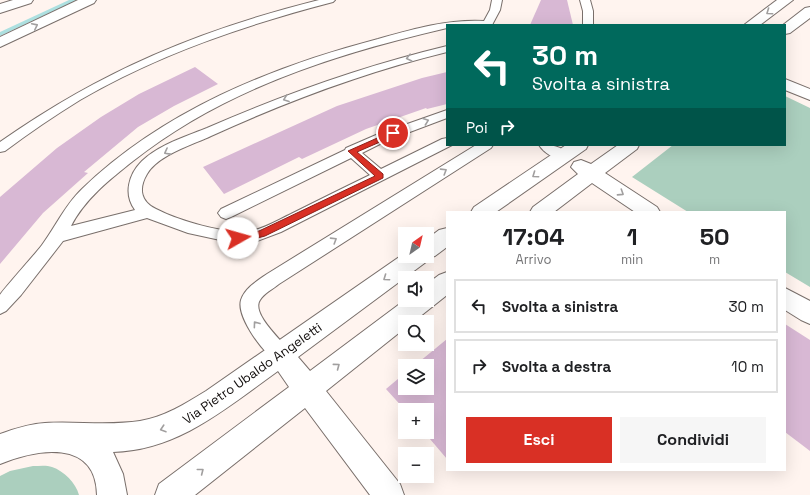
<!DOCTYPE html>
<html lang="it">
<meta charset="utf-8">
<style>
:root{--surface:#fff;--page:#f6f6f6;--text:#202124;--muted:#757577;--line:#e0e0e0;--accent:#d93025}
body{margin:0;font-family:"Space Grotesk",sans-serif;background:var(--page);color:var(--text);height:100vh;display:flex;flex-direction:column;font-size:15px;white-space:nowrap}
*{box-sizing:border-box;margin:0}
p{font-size:13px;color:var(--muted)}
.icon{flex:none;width:22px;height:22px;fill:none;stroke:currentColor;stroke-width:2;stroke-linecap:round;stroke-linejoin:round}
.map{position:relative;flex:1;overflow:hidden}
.drawer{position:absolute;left:446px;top:211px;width:340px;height:260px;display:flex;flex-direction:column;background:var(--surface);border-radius:0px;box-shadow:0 4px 16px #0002}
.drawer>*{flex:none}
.guide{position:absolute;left:446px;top:24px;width:340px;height:122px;border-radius:0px;box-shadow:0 4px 16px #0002;background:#00695c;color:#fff;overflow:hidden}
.needle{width:26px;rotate:34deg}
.fabs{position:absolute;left:398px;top:227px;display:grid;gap:8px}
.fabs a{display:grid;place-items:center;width:36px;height:36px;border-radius:0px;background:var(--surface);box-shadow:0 4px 16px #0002;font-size:20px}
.pin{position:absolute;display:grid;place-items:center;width:34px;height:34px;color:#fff;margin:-17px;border:2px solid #fff;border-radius:50%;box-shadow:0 1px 4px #0007}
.me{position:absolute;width:44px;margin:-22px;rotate:83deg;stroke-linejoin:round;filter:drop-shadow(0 0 3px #0008)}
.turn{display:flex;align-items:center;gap:14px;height:84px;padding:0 20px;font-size:18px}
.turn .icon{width:52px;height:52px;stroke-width:2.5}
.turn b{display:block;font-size:28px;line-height:34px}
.then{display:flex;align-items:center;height:38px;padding:0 20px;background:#0003;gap:8px;font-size:15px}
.eta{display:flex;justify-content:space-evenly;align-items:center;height:68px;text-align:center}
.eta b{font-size:24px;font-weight:700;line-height:28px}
.cta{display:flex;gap:8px;margin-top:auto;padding:8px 20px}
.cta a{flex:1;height:46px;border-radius:0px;background:var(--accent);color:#fff;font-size:16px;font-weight:700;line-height:46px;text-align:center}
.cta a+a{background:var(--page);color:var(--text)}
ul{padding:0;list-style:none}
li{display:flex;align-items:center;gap:12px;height:54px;margin:0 8px 6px;padding:0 12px;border:2px solid var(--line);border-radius:0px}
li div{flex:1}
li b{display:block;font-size:15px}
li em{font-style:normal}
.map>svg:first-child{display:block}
.green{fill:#abcfbe}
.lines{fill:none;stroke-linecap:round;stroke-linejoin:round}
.stream{fill:#ade0e0;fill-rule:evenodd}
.building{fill:#d8b8d4}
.service-casing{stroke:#796f6b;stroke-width:2}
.minor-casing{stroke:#796f6b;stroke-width:2}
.motorway-casing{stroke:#796f6b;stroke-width:2}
.service{fill:#fff;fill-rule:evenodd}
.minor{fill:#fff;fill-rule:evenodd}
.motorway{fill:#fff;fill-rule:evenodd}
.oneway{stroke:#a19f9f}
.route{fill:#d93025;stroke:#8d1f18}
.labels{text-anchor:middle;stroke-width:4;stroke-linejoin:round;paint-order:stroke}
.street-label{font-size:13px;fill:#130f0e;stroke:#fff}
</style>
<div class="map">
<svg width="810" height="495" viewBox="0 0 810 495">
<rect width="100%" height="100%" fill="#fff4ef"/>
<g class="green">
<polygon points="785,96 810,108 810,287 785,272 785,212 688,212 632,177 673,145 785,145"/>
<path d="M 33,466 C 39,466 47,465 52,467 C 64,471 76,483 79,495 L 0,495 L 0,476 L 10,471 Z"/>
</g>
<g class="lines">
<polygon class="stream" points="69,0 77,0 0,36 0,32"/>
</g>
<g class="building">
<polygon points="541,0 567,0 573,25 530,25"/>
<polygon points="195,67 218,84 174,106 138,127 84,172 88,173 43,213 0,264 0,197 57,148 101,117 139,94"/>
<polygon points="447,72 447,104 427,109 426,108 366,129 302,159 299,157 224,194 203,167 337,106 422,78"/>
<polygon points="785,324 810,340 810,451 785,432"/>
<polygon points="447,339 447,459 424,432 427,432 427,410 405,410 386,389 405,373 405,388 427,388 427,366 414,366"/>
</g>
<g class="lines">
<g class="service-casing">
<g id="service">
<path d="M 319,0 L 335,0 L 333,2 C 245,25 159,54 80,100 C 54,116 29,133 5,151 L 0,152 L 0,142 C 101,71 199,30 319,0 Z"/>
<path d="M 492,0 L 502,0 L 500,10 L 492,25 L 447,25 L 447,28 C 335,54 224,89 133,161 C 109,180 85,199 71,226 L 135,210 C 123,194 129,174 142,161 C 160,144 185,137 207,128 C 285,94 364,66 447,46 L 447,52 C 365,72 288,101 211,136 C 192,145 158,155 147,174 C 138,189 141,202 156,209 C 177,220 226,235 250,231 C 264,229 278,220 291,214 C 317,201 343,188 370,175 L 351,158 L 231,217 L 226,219 L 221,217 L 218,213 L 221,209 L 345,150 L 346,148 L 376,135 L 447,110 L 447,118 L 386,141 L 362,153 L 381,169 L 442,139 L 447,138 L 447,145 L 452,145 L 281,232 L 252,243 L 234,243 L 188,233 L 147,218 L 63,241 L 21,295 L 6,311 L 0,314 C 0,308 0,301 0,295 C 1,292 37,252 42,245 C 56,226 65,205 82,189 C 163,111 271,67 378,39 C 413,29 448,19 484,21 L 490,10 Z"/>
<polygon points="580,0 590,0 593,11 593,25 583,25 583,11"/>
<path d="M 476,145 L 493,145 L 491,148 L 279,284 C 273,289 264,293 260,300 C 251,313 280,339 288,349 L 290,355 L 288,361 L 281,364 C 266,358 236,317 241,300 C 245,288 257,281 267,274 Z"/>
<path d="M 539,145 C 551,145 562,145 569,156 L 567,159 C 558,162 544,153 539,145 Z"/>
</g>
</g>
<g class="minor-casing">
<g id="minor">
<polygon points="777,0 793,0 760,25 744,25"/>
<polygon points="810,7 810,18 790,33 785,34 785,25 783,25 805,8"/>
<polygon points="785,79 810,89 810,100 785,90"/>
<polygon points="566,145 588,145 586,149 496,212 471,212 474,207"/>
<polygon points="618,145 639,145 637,149 605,173 657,207 660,212 635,212 592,183 554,212 530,212 533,207 578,174 571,167 574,162 581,160 591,164"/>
<path d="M 447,228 L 447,247 L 435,256 L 428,258 L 426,262 L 298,357 L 310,371 L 405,300 L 427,300 L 427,284 L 439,275 L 447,272 L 447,295 L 413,322 L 405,322 L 405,328 L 326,391 L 400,484 L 404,495 L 370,495 L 305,408 L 195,495 L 155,495 L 159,484 L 289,387 L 278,371 C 226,408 179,450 113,452 L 123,474 L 127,495 L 97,495 C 96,438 36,449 0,464 L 0,434 C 14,429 29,424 45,423 C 76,421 108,426 140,421 C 164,417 185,404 206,391 L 405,253 L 405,256 L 427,256 L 427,239 L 439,230 Z"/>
<polygon points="785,288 810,301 810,324 801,320 785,310"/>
</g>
</g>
<g class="motorway-casing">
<g id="motorway">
<polygon points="13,0 33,0 31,3 0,13 0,4"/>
<polygon points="78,0 96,0 94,3 0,47 0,37"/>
</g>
</g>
<use href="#service" class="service"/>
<use href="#minor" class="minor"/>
<use href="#motorway" class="motorway"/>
</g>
<defs><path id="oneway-chevron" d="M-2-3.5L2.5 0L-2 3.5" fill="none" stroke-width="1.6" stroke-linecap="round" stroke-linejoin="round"/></defs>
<g class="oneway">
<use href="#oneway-chevron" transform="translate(769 12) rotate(145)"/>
<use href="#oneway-chevron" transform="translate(35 26) rotate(-26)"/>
<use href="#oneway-chevron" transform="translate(409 58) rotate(166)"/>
<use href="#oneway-chevron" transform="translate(286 99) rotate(160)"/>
<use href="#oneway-chevron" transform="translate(426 121) rotate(-20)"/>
<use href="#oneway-chevron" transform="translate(167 152) rotate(152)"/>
<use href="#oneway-chevron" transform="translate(444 171) rotate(-32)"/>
<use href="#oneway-chevron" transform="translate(535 175) rotate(145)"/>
<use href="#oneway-chevron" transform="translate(621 193) rotate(33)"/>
<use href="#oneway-chevron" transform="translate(334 240) rotate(-32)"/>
<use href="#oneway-chevron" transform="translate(386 278) rotate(145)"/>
<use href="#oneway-chevron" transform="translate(256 324) rotate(-126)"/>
<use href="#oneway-chevron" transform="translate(337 366) rotate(-37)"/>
<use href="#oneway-chevron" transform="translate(163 429) rotate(162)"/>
<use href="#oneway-chevron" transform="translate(201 471) rotate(-38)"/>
</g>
<polygon class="route" points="393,131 397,133 396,135 357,152 383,174 383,178 265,236 246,241 235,240 233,238 235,235 246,234 259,231 375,176 348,151"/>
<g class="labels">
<g class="street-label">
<text transform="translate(252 373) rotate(-35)" y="5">Via Pietro Ubaldo Angeletti</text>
</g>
</g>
</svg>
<div class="fabs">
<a><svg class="needle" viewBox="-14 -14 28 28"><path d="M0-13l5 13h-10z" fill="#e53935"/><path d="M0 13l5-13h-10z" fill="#757577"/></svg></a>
<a><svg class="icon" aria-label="sound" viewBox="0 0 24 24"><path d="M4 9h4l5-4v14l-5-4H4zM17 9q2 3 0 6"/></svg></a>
<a><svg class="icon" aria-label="search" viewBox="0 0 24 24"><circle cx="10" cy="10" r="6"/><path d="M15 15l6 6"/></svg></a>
<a><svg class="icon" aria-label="layers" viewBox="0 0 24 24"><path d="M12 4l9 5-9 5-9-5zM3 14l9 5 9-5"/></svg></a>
<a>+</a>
<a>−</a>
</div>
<div class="pin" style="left:393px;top:133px;background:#d93025"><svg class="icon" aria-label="arrive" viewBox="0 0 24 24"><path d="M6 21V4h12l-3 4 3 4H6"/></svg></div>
<svg class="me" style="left:238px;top:238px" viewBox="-20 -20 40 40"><circle r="19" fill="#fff"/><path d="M0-13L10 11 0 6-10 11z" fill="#d93025"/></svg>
<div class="guide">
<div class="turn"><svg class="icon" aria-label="left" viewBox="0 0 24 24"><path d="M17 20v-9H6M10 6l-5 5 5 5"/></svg><div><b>30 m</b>Svolta a sinistra</div></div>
<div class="then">Poi<svg class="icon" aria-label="right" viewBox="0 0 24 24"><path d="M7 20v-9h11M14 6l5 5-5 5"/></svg></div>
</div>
<section class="drawer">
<div class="eta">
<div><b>17:04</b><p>Arrivo</p></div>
<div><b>1</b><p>min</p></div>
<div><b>50</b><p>m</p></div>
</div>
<ul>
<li><svg class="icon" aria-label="left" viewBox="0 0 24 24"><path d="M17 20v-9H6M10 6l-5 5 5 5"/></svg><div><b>Svolta a sinistra</b></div><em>30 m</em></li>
<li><svg class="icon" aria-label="right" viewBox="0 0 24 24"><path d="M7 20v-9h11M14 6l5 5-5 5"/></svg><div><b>Svolta a destra</b></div><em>10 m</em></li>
</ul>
<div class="cta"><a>Esci</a><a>Condividi</a></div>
</section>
</div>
